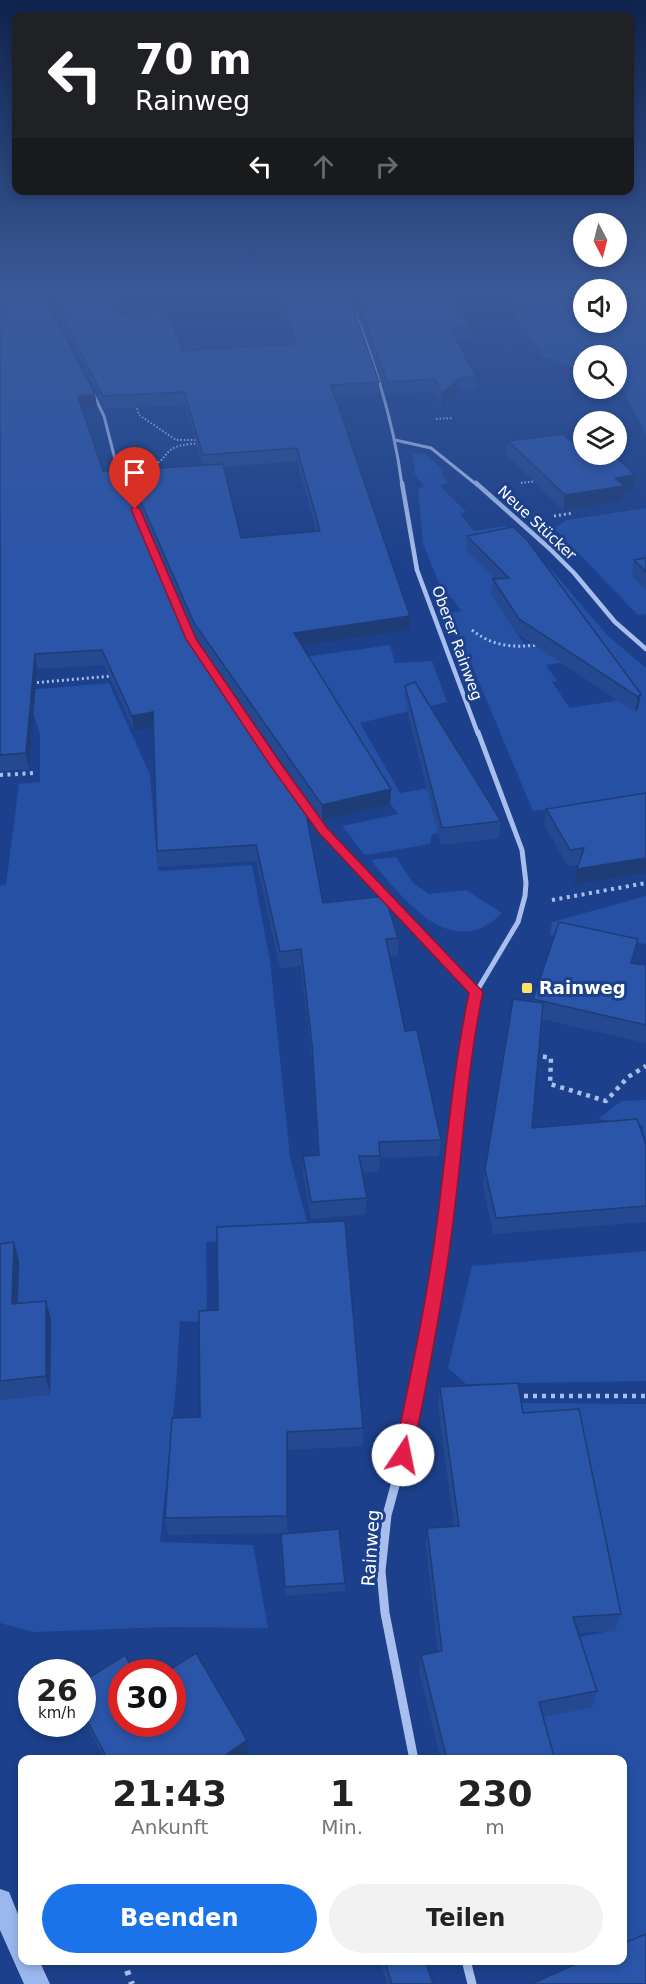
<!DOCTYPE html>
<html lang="de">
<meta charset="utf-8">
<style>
:root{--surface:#fff;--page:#f2f2f2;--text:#222;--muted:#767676;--accent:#1a73e8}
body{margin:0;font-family:"DejaVu Sans",sans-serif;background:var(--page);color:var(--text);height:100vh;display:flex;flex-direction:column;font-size:22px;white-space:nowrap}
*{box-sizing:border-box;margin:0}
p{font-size:20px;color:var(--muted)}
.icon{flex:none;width:33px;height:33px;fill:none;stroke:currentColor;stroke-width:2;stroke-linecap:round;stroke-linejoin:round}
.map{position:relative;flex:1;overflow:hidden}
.side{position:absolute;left:18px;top:1755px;width:609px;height:210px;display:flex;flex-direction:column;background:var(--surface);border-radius:12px;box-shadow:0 3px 9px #0003}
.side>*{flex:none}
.guide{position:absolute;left:12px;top:12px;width:622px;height:183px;border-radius:12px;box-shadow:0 3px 9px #0003;background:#202124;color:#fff;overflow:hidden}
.needle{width:39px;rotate:173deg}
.fabs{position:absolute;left:573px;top:213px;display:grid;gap:12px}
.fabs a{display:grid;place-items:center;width:54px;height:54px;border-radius:50%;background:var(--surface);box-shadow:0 3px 9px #0003;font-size:30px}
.speed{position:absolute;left:18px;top:1659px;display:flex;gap:12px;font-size:30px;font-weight:700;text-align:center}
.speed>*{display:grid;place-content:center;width:78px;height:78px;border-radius:50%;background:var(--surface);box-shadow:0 3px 9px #0003;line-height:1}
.speed small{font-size:15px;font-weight:400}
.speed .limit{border:9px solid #d22;background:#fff;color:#111}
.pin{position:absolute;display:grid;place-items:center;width:51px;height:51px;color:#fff;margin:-62px -26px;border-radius:50% 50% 50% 0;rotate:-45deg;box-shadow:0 0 6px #0007}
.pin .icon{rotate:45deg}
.me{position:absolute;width:66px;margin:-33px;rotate:11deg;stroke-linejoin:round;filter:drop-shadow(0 0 4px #0008)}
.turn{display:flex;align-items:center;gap:21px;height:126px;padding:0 24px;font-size:27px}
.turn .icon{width:78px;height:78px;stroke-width:2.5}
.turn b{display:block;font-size:42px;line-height:51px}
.lanes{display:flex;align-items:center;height:57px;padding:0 24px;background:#0003;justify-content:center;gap:30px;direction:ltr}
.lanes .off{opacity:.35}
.eta{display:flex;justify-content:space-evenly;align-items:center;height:102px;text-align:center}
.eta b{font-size:36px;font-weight:700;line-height:42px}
.primary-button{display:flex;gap:12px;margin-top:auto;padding:12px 24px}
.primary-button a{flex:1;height:69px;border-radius:36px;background:var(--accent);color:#fff;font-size:24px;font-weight:700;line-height:69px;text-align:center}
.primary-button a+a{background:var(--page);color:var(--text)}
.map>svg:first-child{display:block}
.green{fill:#2550a4;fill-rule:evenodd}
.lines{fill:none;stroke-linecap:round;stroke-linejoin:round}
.stream{fill:#9bb8ee;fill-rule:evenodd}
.path-far4{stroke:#a8bfed;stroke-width:2;stroke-dasharray:1.5 2;stroke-linecap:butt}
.path-far3{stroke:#a8bfed;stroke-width:3;stroke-dasharray:2 3;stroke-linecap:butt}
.path-far2{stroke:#a8bfed;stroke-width:4;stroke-dasharray:3 4.5;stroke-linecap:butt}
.path-far1{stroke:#a8bfed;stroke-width:4.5;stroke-dasharray:4 5;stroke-linecap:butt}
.path{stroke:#a8bfed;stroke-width:6;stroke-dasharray:4.5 7;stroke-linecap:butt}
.street-far4{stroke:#a8bfed;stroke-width:3}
.street-far3{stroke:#a8bfed;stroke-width:4.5}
.street-far2{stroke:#a8bfed;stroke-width:5}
.street-far1{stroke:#a8bfed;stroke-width:7}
.street{stroke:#a8bfed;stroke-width:9}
.wall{fill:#254991;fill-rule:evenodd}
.shaded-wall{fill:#1e3c76}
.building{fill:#2b55a9;stroke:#1e3c76;stroke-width:1.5}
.route{fill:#e11d48;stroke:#92132f;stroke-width:1.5}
.poi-dot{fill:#fde265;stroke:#1c408b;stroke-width:2}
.labels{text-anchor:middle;stroke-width:6;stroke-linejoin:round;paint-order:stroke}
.far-street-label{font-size:15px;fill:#fff;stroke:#1c408b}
.poi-label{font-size:18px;font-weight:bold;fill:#fff;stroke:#1c408b;text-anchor:start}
.street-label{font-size:18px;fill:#fff;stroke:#1c408b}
</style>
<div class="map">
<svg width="646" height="1984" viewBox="0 0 646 1984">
<rect width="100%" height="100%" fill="#1c408b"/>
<g class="green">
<polygon points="499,290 583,290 584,322 616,322 617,290 646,290 646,434 617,380 616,356 584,356 583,370 544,357"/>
<path d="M 412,453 L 425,454 L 444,471 L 442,474 L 448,483 L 439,485 L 466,512 L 459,513 L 474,531 L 505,526 L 548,566 L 607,635 L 646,668 L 646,809 L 568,807 L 533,811 L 450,613 L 461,611 L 453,599 L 444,595 L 423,544 L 418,490 L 424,486 L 415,474 ZM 496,601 L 585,636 L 524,644 ZM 596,658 L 634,698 L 570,708 L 552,682 L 557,681 L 546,665 Z"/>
<polygon points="646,508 646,614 638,615 554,528 567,520"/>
<polygon points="390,645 395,663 432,661 447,702 360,723 400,793 464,782 493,825 432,834 430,844 365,855 342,826 398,814 389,802 305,657"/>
<polygon points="109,683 150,775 158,871 252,865 270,961 290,1157 310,1234 206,1242 207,1322 180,1321 176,1386 160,1542 253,1545 268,1628 169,1627 33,1632 0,1623 0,1400 50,1394 51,1320 17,1323 19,1262 0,1263 0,886 6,885 19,784 40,782 40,734 26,690"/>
<path d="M 396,857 L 413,883 L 429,894 L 466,890 L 502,913 C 452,964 402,898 371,860 Z"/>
<polygon points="646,896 646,944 571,932 550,935 552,922"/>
<polygon points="646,1100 646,1141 642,1125 598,1119 621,1101"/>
<polygon points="646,1251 646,1381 466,1384 448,1368 472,1266"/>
<polygon points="515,1403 646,1404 646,1949 623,1952 622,1760 546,1759 534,1718 592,1707 570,1639 615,1630 520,1432"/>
</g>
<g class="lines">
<polygon class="stream" points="0,1889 9,1892 22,1924 22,1960 39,1960 50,1984 24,1984 0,1930"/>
<g class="path-far4">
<polyline points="115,294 189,290"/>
<polyline points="136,405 139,415 176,440 200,440"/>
<polyline points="436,419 453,418"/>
<path d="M 144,463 C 166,467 162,452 176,447 C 183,444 193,444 200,443"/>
<polyline points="521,483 537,481"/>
</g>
<g class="path-far3">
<polyline points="554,516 573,513"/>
<path d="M 472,630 C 492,646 512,648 537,645"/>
<polyline points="32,683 112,676"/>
</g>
<g class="path-far2">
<polyline points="0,775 35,773"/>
<polyline points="552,900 646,883"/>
</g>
<g class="path-far1">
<polyline points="534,1055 551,1058 550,1084 606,1101 628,1077 646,1066"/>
<polyline points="515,1396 646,1396"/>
</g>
<polyline class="path" points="123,1960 132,1984"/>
<g class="street-far4">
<path d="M 346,290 C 372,354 393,416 402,485"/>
<polyline points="91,389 104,416 118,471 124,485"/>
<polyline points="395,440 431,448 477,485"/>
</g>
<g class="street-far3">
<polyline points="123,483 171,594"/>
<polyline points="402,483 417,570 478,734"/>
<polyline points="476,483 550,549 574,573 615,622 646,649"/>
</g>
<g class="street-far2">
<polyline points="308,810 323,831 476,992"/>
<polyline points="464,1053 475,994 518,922 525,896 526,883 522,850 478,732"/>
</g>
<polyline class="street-far1" points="401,1461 432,1311 464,1051"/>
<g class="street">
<polyline points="402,1460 387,1515 381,1571 385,1613 414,1760"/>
<polyline points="466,1960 472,1984"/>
</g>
</g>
<g class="wall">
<polygon points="0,290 95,394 97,407 83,409 103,471 186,626 312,823 308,824 323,903 398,938 398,955 390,956 405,1031 441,1140 439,1156 380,1158 379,1172 362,1173 367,1198 366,1214 311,1219 303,1172 303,1156 318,1155 312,1061 301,966 280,968 256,861 158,867 157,851 154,727 134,731 104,665 37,669 29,769 0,771"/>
<path d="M 48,290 L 117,290 L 121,314 L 183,351 L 293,345 L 270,290 L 347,290 L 379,382 L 379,395 L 335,397 L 410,616 L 410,630 L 302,646 L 391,789 L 390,804 L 322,821 L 195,637 L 128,483 L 127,470 L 203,465 L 185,405 L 105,409 L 49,298 ZM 297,461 L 316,531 L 241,538 L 224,467 Z"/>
<polygon points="350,290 474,290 481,299 481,310 461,312 472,327 471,339 456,340 476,377 475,389 459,390 441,406 434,392 387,394"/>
<polygon points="508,441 575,445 633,489 624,491 622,501 563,510 507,455"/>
<polygon points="467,536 641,694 638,709 635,712 518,634 491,594 493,579 495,579 466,550"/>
<polygon points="646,558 646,590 632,576 634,560"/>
<polygon points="405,686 501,821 499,838 441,845 405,702"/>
<polygon points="646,793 646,873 574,885 578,865 568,866 544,825 546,809"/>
<polygon points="638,939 632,963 646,965 646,1043 541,1019 532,1128 646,1145 646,1222 493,1234 483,1186 485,1170 533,999"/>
<polygon points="14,1242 19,1261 18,1304 51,1319 50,1395 0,1400 0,1244"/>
<polygon points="440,1387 523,1413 621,1614 615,1631 578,1633 597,1691 592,1707 543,1717 555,1760 441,1760 419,1672 421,1655 438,1652 426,1545 427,1528 454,1526 438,1406"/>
<polygon points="172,1418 363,1428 362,1446 288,1450 288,1533 168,1535 165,1518"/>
<polygon points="281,1534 345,1583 345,1591 285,1596"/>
<polygon points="82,1682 122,1724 248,1753 240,1760 105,1760 82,1716"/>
<polygon points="380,1960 425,1960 433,1984 387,1984"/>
</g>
<g class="shaded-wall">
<polygon points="460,378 459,390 441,406 442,393"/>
<polygon points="95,394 97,407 80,410 78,397"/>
<polygon points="635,475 633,489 624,491 622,501 563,510 565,495 615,478"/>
<polygon points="410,616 410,630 294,647 294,633"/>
<polygon points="35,654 37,669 29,769 26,753"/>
<polygon points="641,694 638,709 635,712 638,697"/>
<polygon points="153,712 155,727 134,731 132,716"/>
<polygon points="391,789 390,804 322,821 322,805"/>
<polygon points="311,807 312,823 305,824 305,808"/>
<polygon points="646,858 646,873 574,885 577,869"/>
<polygon points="14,1242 19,1261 17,1323 12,1304"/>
<polygon points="46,1301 51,1319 50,1395 46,1376"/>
<polygon points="287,1432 288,1450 288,1533 287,1516"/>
<polygon points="247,1740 248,1753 240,1760 223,1760 223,1757"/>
</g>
<g class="building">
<polygon points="0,290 41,290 95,394 78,397 103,471 117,470 186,626 311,807 305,808 323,903 385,896 398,938 386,939 405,1031 417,1030 441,1140 379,1142 380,1156 359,1156 367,1198 311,1202 303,1156 319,1155 312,1045 301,949 280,952 256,845 157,851 153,712 132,716 102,650 35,654 26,753 0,755"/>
<polygon points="49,290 117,290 121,314 165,310 183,351 297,344 274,290 347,290 379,382 331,385 410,616 294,633 391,789 322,805 194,623 127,470 223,464 241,538 320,531 297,448 203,455 184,392 103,396"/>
<polygon points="354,290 474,290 481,299 454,301 472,327 450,328 476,377 460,378 442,393 435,379 387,382"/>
<polygon points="563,434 575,445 584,444 584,454 613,454 635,475 615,478 624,486 565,495 508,441"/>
<polygon points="513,527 527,540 641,694 638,697 519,619 493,579 509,578 467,536"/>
<polygon points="646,558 646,572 634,560"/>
<polygon points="415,682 501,821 442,828 405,686"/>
<polygon points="646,793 646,858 577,869 584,848 570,850 546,809"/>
<polygon points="559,922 638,939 631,963 646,965 646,1025 533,999"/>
<polygon points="513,999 543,1003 532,1128 637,1119 646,1145 646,1206 496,1218 485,1170"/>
<polygon points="345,1221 363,1428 287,1432 287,1516 165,1518 172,1418 200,1417 199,1311 218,1310 217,1227"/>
<polygon points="14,1242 12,1304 46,1301 46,1376 0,1381 0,1244"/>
<polygon points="518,1383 523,1413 579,1409 621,1614 573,1617 597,1691 539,1702 555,1760 447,1760 421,1655 442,1651 427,1528 459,1526 440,1387"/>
<polygon points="339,1529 345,1583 285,1587 281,1534"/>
<polygon points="196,1653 247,1740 223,1757 224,1760 108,1760 82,1711 82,1682 125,1655 134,1672 122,1672 122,1724 172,1724 172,1672 166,1672"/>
<polygon points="646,1934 646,1984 531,1984 585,1960 622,1960 622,1944"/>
<polygon points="384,1960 425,1960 433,1984 392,1984"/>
</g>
<linearGradient id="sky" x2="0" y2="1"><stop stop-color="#0f234c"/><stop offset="0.51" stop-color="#3a5998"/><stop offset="1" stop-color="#3a5998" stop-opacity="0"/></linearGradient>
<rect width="646" height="567" fill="url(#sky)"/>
<path class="route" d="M 135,506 L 140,509 L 196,639 L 279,761 L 327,828 L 483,992 C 467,1068 463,1145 453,1222 C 443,1301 428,1378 412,1455 L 409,1461 L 403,1463 L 396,1461 L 394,1455 C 410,1378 427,1301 437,1223 C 447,1146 453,1069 469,993 L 319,833 L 270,765 L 186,639 L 131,509 Z"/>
<rect class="poi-dot" x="521" y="982" width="12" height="12" rx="3"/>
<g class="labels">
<g class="far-street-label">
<text transform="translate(537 523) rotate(43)" y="5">Neue Stücker</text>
<text transform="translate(457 643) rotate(70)" y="5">Oberer Rainweg</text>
</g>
<g class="poi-label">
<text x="539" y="994">Rainweg</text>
</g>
<g class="street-label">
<text transform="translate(371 1548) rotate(-86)" y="6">Rainweg</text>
</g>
</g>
</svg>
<div class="fabs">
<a><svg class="needle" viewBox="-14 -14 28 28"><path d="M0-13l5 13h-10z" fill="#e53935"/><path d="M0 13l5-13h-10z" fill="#767676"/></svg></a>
<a><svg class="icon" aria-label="sound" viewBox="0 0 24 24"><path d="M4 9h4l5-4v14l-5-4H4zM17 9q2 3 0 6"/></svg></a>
<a><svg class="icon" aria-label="search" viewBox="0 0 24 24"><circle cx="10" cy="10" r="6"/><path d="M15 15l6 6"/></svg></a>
<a><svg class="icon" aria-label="layers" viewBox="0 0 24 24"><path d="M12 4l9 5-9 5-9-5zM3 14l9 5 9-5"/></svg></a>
</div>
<div class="speed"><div>26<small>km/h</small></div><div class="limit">30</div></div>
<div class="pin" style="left:135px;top:509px;background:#d93025"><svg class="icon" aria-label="arrive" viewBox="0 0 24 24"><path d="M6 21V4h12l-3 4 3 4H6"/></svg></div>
<svg class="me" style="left:403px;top:1455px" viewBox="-20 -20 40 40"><circle r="19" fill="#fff"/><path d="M0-13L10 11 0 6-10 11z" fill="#e11d48"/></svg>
<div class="guide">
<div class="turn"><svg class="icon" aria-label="left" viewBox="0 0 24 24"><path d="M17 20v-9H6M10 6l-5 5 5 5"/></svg><div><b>70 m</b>Rainweg</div></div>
<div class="lanes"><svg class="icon" aria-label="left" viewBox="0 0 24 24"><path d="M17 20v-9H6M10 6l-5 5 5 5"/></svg><svg class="icon off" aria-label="ahead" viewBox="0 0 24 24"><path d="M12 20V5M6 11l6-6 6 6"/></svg><svg class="icon off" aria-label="right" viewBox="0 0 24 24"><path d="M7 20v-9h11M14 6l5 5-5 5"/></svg></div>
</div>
<section class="side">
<div class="eta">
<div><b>21:43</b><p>Ankunft</p></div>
<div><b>1</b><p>Min.</p></div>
<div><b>230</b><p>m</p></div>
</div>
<div class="primary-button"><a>Beenden</a><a>Teilen</a></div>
</section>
</div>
